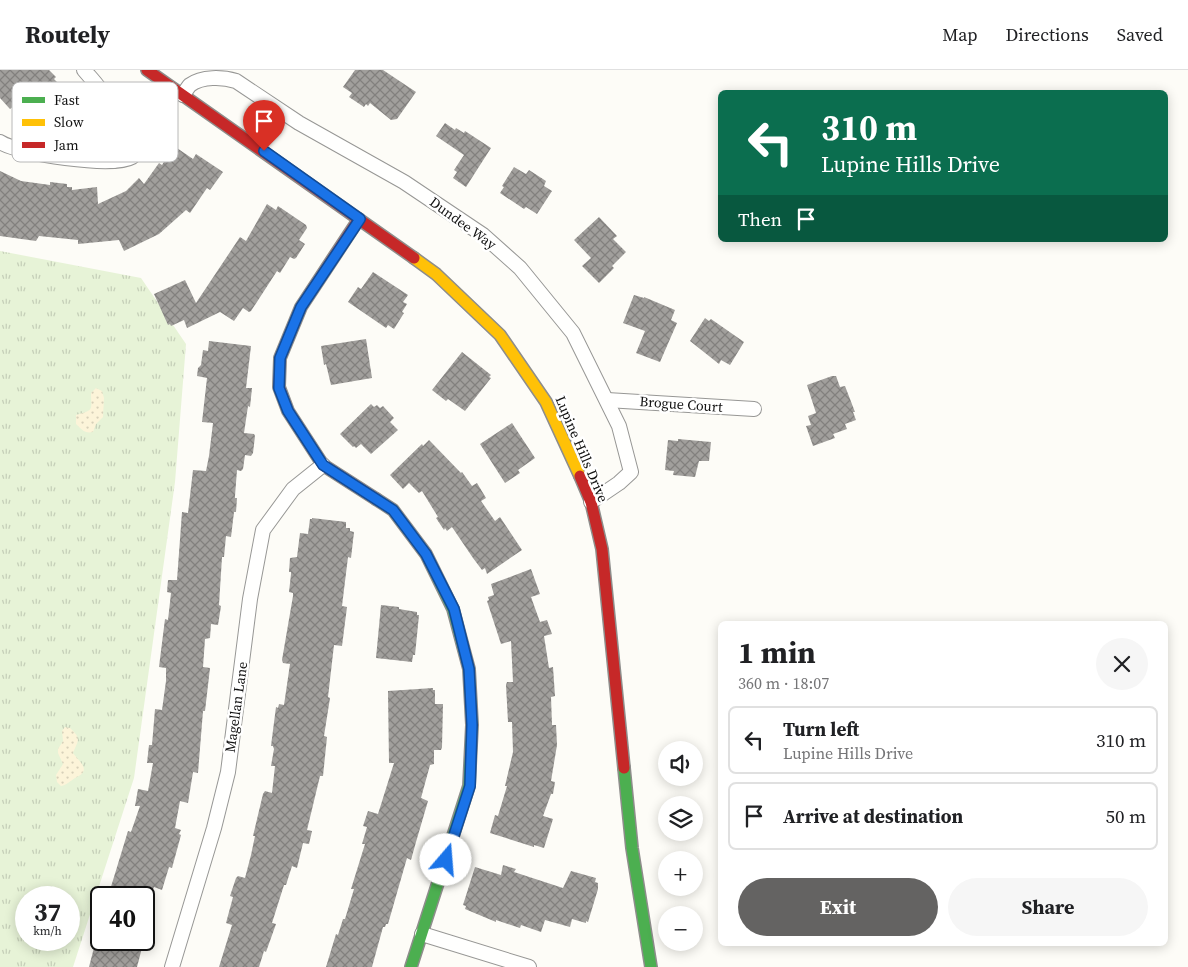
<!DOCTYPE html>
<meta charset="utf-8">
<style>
:root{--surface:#fff;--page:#f6f6f6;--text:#202124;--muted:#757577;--line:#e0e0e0;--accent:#646362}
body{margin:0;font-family:"Source Serif 4",serif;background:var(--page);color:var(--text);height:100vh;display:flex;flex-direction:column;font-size:19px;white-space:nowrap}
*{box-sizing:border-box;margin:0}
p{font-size:16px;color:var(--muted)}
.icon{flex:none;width:28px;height:28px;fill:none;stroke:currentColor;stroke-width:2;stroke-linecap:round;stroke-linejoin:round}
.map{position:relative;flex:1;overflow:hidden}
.sheet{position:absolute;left:718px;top:551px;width:450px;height:325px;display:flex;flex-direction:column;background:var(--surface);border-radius:8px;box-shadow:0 2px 12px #0003}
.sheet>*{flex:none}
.guide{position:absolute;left:718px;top:20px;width:450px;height:152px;border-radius:8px;box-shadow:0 2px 12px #0003;background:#0b6e4f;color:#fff;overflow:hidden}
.fabs{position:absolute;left:658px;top:671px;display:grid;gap:10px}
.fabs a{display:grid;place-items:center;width:45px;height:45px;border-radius:50%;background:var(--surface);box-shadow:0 2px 12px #0003;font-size:25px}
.speed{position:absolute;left:15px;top:816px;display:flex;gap:10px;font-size:25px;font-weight:700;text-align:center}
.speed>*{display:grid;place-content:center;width:65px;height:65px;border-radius:50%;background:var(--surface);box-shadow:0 2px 12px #0003;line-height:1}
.speed small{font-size:12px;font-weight:400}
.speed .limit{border:2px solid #111;border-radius:8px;background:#fff;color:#111}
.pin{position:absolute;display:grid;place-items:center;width:42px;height:42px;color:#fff;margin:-51px -21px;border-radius:50% 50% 50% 0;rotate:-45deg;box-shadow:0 0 5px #0007}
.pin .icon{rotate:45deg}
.me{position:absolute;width:55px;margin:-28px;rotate:18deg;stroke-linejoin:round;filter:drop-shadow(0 0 4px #0008)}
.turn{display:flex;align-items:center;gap:18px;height:105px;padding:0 20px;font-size:22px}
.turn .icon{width:65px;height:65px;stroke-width:2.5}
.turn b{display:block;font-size:35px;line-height:42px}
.then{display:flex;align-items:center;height:48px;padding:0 20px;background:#0003;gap:10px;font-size:19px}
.round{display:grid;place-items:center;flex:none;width:52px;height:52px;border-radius:26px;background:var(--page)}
.head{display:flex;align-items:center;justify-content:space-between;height:85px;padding:0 20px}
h1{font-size:30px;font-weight:700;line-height:38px}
.primary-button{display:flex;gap:10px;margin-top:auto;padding:10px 20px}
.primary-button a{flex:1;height:58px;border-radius:30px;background:var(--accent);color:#fff;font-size:20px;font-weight:700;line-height:58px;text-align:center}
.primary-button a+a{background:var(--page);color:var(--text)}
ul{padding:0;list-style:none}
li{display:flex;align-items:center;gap:15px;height:68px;margin:0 10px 8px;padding:0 10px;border:2px solid var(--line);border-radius:8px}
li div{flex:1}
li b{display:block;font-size:19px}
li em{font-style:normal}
header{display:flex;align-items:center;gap:30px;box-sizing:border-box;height:70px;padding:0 25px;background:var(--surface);border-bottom:1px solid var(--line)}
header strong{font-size:24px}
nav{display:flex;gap:28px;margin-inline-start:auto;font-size:18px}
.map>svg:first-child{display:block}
.grass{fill:url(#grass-tufts);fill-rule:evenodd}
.sand{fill:url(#sand-dots)}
.building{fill:url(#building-cross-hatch)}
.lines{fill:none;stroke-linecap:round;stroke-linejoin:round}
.street-casing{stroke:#979795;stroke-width:16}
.fast-casing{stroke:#8e8d8b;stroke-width:14}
.slow-casing{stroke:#8e8d8b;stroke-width:14}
.jam-casing{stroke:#8e8d8b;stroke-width:14}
.street{stroke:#fffffe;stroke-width:14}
.fast{stroke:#4caf50;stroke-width:11}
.slow{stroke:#ffc107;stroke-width:11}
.jam{stroke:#c62828;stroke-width:11}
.route-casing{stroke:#114b97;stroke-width:12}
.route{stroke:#1a73e8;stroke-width:9}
.labels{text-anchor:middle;stroke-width:5;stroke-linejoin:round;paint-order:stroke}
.street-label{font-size:14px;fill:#111;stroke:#fff}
.key{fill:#fff;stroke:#b8b8b8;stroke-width:1}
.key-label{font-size:14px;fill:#111}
</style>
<header>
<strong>Routely</strong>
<nav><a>Map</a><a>Directions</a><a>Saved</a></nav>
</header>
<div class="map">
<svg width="1188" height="897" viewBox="0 0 1188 897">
<defs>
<pattern id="grass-tufts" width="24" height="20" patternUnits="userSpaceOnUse" patternTransform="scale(1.25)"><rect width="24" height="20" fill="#e7f3d7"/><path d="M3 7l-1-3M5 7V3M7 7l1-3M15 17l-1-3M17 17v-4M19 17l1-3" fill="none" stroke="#c5cfb8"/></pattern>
<pattern id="sand-dots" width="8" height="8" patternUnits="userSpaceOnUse" patternTransform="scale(1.25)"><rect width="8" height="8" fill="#fcf4d9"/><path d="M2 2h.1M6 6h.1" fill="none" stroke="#d7d0b9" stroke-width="1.8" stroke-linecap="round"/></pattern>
<pattern id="building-cross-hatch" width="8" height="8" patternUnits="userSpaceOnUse" patternTransform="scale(1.25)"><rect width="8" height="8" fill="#a19f9c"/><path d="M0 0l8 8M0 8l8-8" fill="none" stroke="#82807e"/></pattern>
</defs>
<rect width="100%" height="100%" fill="#fdfcf7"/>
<path class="grass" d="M 0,181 L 141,208 L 186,274 L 175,412 L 134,708 L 73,897 L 0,897 ZM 26,828 L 69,828 L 69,870 L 26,870 Z"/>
<g class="sand">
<path d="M 96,318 L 102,321 L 104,328 L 103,347 L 96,354 L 93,362 C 85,364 81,359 76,354 L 76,345 C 95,340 91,340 91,323 Z"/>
<path d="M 65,657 L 70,658 C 82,669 78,670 73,683 C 79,692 93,700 75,708 C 70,711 67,715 61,716 L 57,712 L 56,705 L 63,694 L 58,683 L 58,679 L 63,671 L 62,661 Z"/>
</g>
<g class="building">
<polygon points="0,0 49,0 56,7 54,9 69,24 60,33 57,30 56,32 44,20 22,40 16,34 10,39 0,28"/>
<polygon points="355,0 383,0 416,22 397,49 391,50 370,33 368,36 366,34 364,37 349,27 352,23 343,17"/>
<polygon points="445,53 455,60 456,58 464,63 465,61 491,78 466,117 453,108 457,102 454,100 464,85 436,66"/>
<polygon points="174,76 193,89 196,84 223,102 210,120 207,118 190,143 186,140 159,164 124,181 119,170 78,174 78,170 39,166 36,171 0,166 0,101 21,111 50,115 50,112 67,114 67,117 72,117 72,120 97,117 98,134 126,121 139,108 144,114 159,93 162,95"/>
<polygon points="514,97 526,104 529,100 546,111 544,116 552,121 537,144 526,137 524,139 500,123 504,117 502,116"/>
<polygon points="267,134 276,140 278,136 306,155 307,158 299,170 305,174 296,188 294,189 290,187 280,203 277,201 251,241 249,242 243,238 234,251 220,242 187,258 184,250 171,256 170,254 168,255 154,224 185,210 196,233 240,167 246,171"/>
<polygon points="599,147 617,166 613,169 626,182 612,196 614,198 599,213 582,196 591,188 574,170"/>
<polygon points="373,202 408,225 403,232 407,234 402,242 404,243 394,259 388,255 386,258 348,232 358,217 361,219"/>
<polygon points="634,225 644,228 644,227 675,240 671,250 677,253 660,292 636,283 645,261 623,253"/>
<polygon points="705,248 709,251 711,249 744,272 730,295 721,290 719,294 690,271"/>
<polygon points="366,269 372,308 331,315 326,294 324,295 321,276"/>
<polygon points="209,271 251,276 246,318 252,318 250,337 248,336 244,363 254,364 255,366 253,383 251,386 245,385 243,399 241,401 237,400 235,426 235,428 237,428 236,442 234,442 231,467 226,466 224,487 222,487 219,535 221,536 218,555 211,554 210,568 205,569 203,597 210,598 205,641 203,641 198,703 193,702 188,733 180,731 175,758 181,760 179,764 181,765 172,798 169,797 162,820 154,817 149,832 144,830 144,828 134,828 110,820 128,761 131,762 140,736 135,736 138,719 148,721 153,693 147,693 149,675 152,675 155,639 162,640 166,611 166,598 159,597 165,549 168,550 171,523 167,522 168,510 177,510 182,442 188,443 193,400 206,401 209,386 213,353 202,352 207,308 197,306 198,298 201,295 203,280 208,281"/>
<polygon points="462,282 491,305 489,307 491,308 465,341 448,329 446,331 432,320"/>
<polygon points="832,306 836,306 840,317 845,316 855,342 853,342 856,350 845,354 847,359 833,364 835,368 813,376 806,356 811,355 808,346 816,343 807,315"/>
<polygon points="371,334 374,337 377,335 380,338 383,336 394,348 390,352 398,360 371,384 361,374 356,378 354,376 353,377 340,364"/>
<polygon points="512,353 535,388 518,400 520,403 505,413 480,374"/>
<polygon points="678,369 711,372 709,391 699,391 695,407 673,405 674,401 665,400 668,370 678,371"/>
<polygon points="429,370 461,403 462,402 472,416 477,413 486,428 481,431 495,451 500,447 522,480 487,504 485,498 482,500 473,488 452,457 447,461 445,458 444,460 436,448 438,447 422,421 419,423 409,413 403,419 390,405 422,374 423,376"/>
<polygon points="312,448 346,452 346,458 350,458 350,461 354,462 351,488 348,487 342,536 347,537 342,576 334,575 328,627 330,628 324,666 327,667 323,706 320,706 307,760 312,761 309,774 303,773 297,798 292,796 286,815 284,815 272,853 276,854 266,882 264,881 259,897 219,897 232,855 226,853 233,827 230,826 236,808 238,806 245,808 251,785 255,766 253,766 263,724 265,721 272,723 275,696 271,696 274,679 273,676 271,676 272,668 276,637 278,638 279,634 284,635 290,594 283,593 282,590 293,526 293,523 289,522 291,504 291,502 289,502 290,488 297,487 300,463 308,464 310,449 312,449"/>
<polygon points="531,499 540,524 531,527 540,552 547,550 552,564 544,566 549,598 553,597 555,626 551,627 552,655 556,655 557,675 551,711 555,712 553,724 551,724 543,746 553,749 544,778 534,775 534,777 490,763 495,745 498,746 507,716 505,716 513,682 512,652 508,652 506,615 507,612 513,612 511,571 501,574 500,571 487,531 489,530 488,527 494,525 491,514"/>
<polygon points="381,535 399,537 399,539 417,542 417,545 419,545 415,585 413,585 412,592 376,588"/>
<polygon points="433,618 433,620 435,620 435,634 443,634 442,677 441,680 434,680 434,694 430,695 421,728 428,731 416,772 411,790 407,788 388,854 386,854 385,857 383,857 372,897 326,897 336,864 338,865 343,849 345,849 354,819 351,819 365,774 362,774 367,757 363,756 368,741 378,744 394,693 389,693 388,621"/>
<polygon points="503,795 516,799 514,802 563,818 571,801 596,808 595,812 598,813 598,819 588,852 586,851 586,853 572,849 570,857 545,850 541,862 521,855 520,858 496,850 496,852 465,839 466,836 463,835 475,797 501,805"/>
<polygon points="96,870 144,870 137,897 89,897"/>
</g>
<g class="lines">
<g class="street-casing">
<g id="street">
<path d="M 84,0 C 89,6 95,12 99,18 C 114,40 112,67 113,91"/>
<path d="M 183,25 C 185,22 188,17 190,15 C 202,6 223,7 236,11 L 299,53 L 404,112 L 483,165 L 520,198 L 573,263 L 619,356 L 631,402 L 619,413 L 591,432"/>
<path d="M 0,72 C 18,84 113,98 132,87 C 142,80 150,66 156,56"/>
<polyline points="607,330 754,339"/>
<polyline points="422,864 529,897"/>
<polyline points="172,897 214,758 228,702 250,529 263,460 293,419 323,395"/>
</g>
</g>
<g class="fast-casing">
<g id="fast">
<polyline points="376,429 393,440 426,484 453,539 469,599 472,655 469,716 411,897"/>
<polyline points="624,698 632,778 651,897"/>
</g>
</g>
<g class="slow-casing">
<polyline id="slow" points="414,188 436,204 500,265 546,332 580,406"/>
</g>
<g class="jam-casing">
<g id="jam">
<polyline points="147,0 414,188"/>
<polyline points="359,149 301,237 280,288 279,317 288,341 323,395 376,429"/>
<polyline points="580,406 591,432 602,479 624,698"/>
</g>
</g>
<use href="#street" class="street"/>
<use href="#fast" class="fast"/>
<use href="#slow" class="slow"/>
<use href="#jam" class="jam"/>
</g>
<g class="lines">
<g class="route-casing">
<polyline id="route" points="264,81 360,149 301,237 280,288 279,318 288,341 323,395 393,440 426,484 454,539 469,599 472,655 470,716 446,790"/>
</g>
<use href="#route" class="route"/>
</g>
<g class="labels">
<g class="street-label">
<text transform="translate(463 153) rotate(36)" y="5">Dundee Way</text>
<text transform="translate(681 334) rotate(4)" y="5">Brogue Court</text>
<text transform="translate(582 379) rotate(67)" y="5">Lupine Hills Drive</text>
<text transform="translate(236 637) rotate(-82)" y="5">Magellan Lane</text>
</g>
</g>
<rect x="12" y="12" width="166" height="80" rx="8" class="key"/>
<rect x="22" y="27" width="23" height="6" fill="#4caf50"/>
<rect x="22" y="49" width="23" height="7" fill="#ffc107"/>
<rect x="22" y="72" width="23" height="6" fill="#c62828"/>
<g class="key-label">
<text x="54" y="35">Fast</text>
<text x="54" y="57">Slow</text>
<text x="54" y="80">Jam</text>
</g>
</svg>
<div class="fabs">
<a><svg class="icon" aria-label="sound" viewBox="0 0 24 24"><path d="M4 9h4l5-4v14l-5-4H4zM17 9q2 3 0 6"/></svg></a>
<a><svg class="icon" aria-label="layers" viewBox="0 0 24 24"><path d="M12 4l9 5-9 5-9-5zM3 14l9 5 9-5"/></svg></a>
<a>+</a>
<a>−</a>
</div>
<div class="speed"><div>37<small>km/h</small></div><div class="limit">40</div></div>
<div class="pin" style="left:264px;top:81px;background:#d93025"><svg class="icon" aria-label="arrive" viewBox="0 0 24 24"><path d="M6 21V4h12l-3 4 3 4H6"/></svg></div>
<svg class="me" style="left:446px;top:790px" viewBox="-20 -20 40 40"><circle r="19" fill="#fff"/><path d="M0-13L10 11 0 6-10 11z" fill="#1a73e8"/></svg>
<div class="guide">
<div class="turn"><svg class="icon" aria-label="left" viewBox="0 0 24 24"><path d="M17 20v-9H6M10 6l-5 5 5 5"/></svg><div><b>310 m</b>Lupine Hills Drive</div></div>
<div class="then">Then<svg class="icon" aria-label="arrive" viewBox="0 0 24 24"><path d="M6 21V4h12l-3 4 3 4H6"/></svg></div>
</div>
<section class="sheet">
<div class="head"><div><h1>1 min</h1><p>360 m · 18:07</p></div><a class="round"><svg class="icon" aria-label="close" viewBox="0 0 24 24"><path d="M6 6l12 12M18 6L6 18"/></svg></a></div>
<ul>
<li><svg class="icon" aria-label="left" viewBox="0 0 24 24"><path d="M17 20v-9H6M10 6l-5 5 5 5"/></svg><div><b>Turn left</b><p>Lupine Hills Drive</p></div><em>310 m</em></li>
<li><svg class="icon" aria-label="arrive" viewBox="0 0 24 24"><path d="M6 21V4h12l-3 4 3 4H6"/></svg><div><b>Arrive at destination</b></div><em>50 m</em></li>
</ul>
<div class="primary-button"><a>Exit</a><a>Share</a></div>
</section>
</div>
